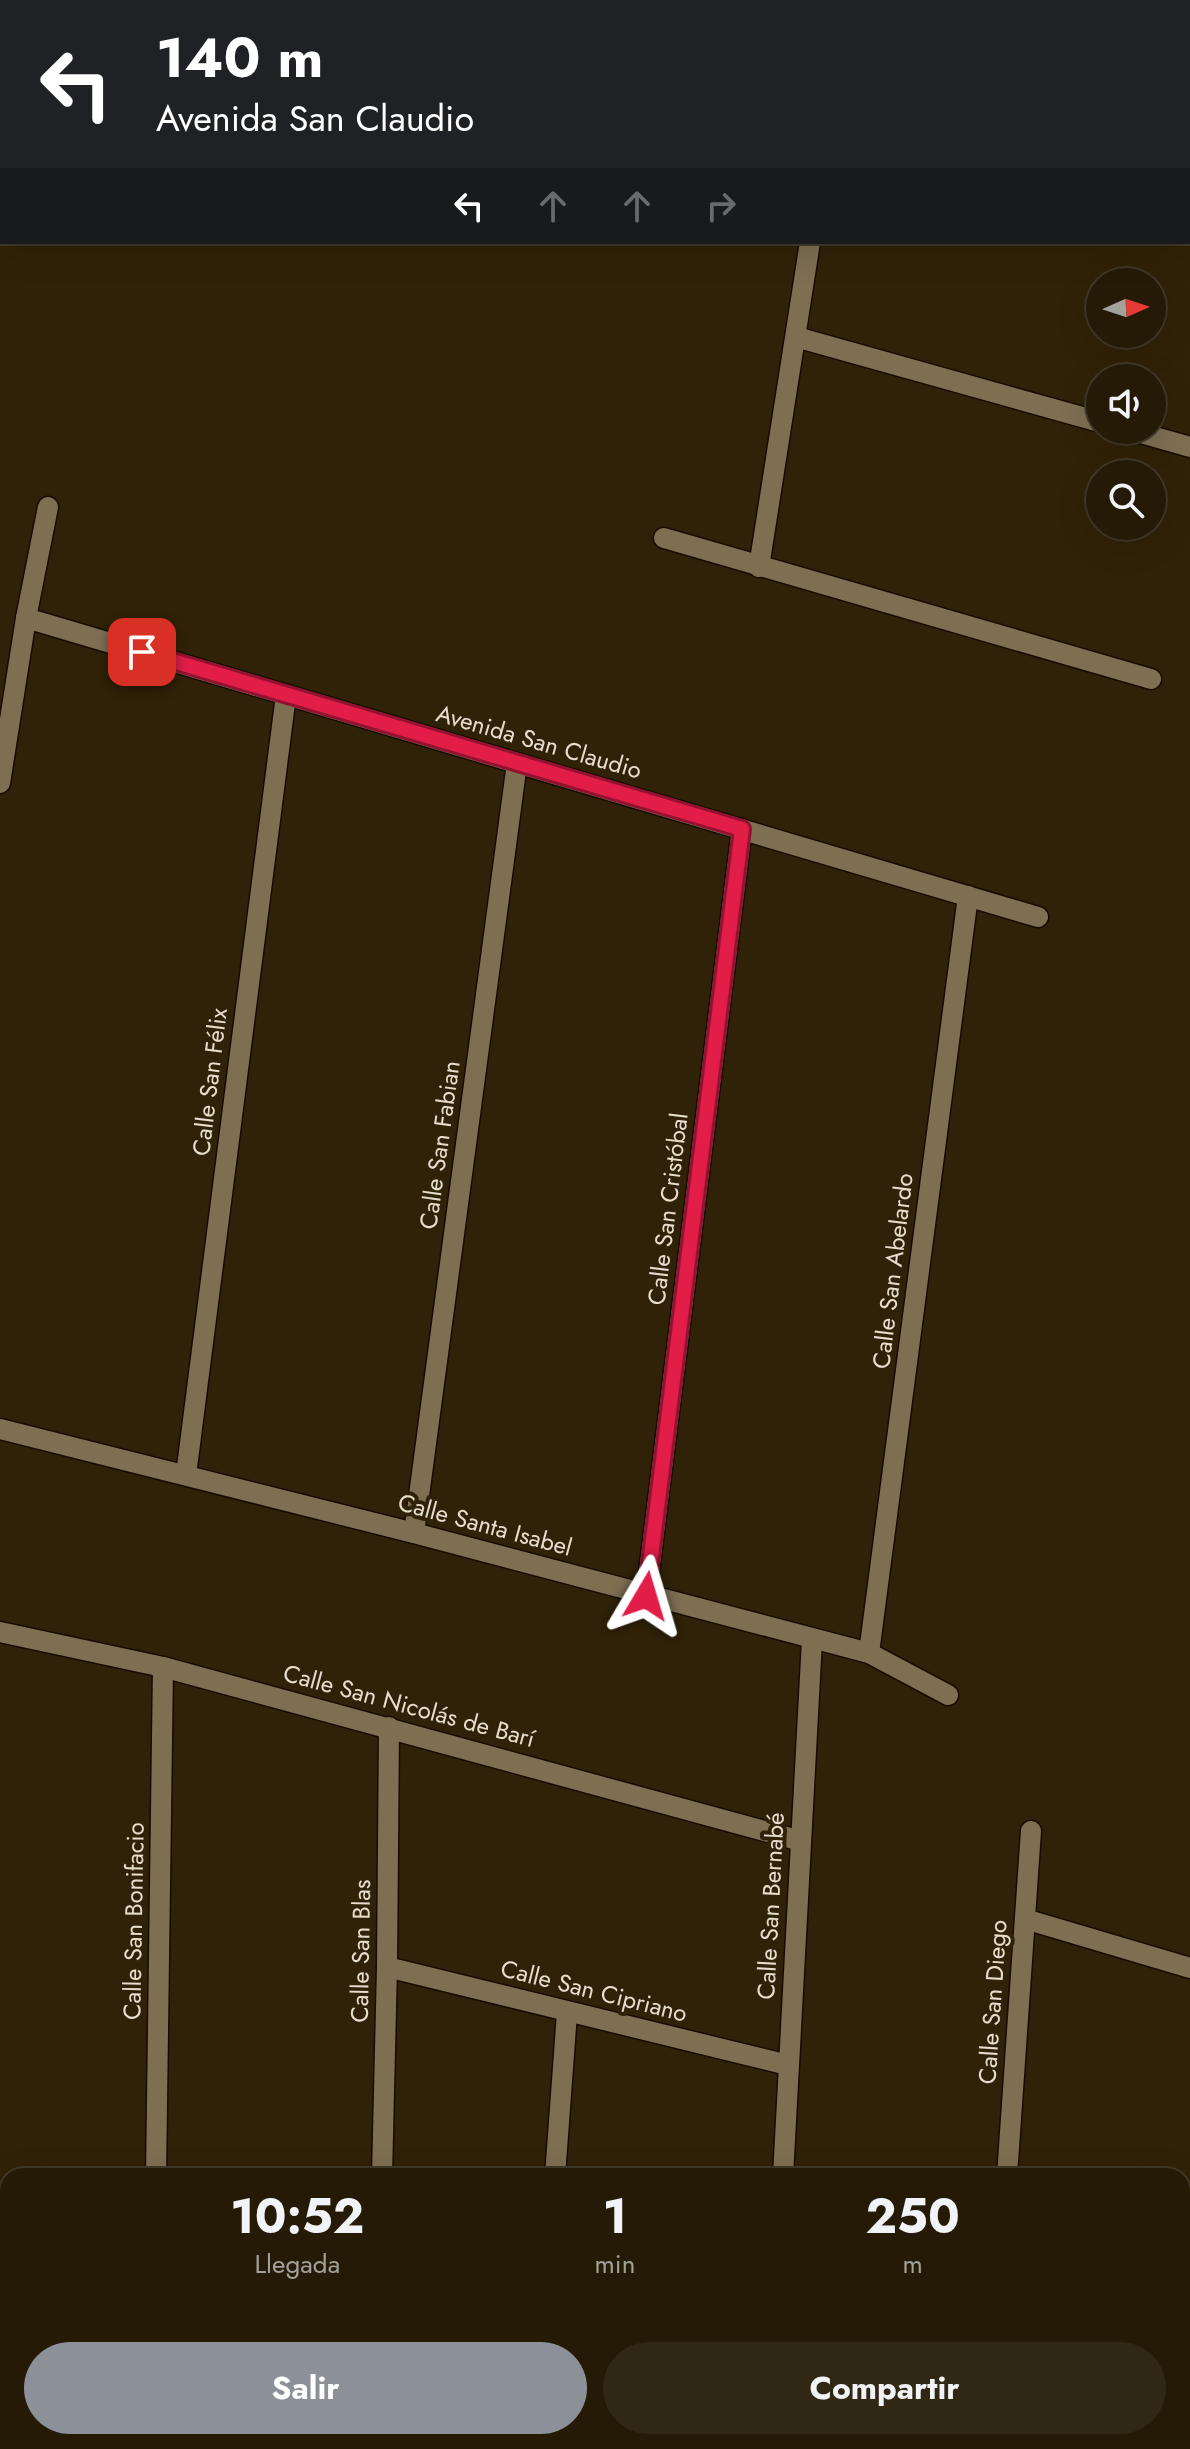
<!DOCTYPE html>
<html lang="es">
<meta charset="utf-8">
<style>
:root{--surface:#241a06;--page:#302714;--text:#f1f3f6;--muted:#a3a19b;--line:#413828;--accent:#8c9099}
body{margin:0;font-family:Jost,sans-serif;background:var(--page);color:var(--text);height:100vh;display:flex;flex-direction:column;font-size:30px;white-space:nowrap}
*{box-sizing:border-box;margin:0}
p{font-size:26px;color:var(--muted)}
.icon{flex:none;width:44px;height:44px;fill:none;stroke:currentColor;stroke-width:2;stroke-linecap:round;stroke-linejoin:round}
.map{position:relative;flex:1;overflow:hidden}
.details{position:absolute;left:0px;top:2168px;width:1190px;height:282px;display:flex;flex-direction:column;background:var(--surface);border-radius:24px 24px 0 0;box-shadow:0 8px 32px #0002,0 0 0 2px var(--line)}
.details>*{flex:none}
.guide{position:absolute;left:0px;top:0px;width:1190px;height:244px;box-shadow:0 8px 32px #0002,0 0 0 2px var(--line);background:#202124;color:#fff;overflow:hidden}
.needle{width:52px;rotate:87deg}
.buttons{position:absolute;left:1086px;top:268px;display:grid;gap:16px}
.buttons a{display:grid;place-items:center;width:80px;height:80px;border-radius:50%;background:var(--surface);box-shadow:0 8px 32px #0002,0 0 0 2px var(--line);font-size:40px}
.pin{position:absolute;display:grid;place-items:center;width:68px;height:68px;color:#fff;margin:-34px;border-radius:16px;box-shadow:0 4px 12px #0006}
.me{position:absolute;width:88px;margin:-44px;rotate:7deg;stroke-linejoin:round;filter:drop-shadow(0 0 6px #0008)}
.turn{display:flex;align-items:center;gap:28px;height:168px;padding:0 24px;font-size:36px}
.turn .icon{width:104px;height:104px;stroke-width:2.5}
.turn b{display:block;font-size:56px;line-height:68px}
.lanes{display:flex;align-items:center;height:76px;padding:0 24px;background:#0003;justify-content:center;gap:40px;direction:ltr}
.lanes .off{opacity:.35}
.eta{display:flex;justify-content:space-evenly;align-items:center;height:136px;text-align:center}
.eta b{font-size:48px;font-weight:700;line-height:56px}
.button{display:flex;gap:16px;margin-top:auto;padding:16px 24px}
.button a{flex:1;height:92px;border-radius:48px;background:var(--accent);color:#fff;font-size:32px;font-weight:700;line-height:92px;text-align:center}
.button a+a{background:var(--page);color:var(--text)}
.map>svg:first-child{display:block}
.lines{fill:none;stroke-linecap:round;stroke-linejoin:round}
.minor-casing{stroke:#180b00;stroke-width:23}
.minor{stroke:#7e6f53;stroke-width:20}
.route-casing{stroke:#92132f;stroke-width:20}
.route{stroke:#e11d48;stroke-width:14}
.labels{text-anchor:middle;stroke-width:8;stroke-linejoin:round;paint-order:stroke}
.street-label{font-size:24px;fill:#e7decf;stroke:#302208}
</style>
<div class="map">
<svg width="1190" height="2449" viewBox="0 0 1190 2449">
<rect width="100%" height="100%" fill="#302208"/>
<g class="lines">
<g class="minor-casing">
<g id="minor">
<polyline points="845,2 845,0"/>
<polyline points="1188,209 1190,209"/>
<polyline points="796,337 1100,422"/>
<polyline points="1130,430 1190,447"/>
<polyline points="664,538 1151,679"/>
<polyline points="759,567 810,242"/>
<polyline points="26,618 1038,917"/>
<polyline points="0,783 26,618 48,507"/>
<polyline points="0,1429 414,1533 869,1653 948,1695"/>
<polyline points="186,1475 286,695"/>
<polyline points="414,1533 517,763"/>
<polyline points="646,1596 742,829"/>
<polyline points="0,1632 163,1667 801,1841"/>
<polyline points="869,1653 968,896"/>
<polyline points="1025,1919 1190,1968"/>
<polyline points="387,1967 788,2065"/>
<polyline points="156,2176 163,1667"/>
<polyline points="382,2176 387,1967 389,1727"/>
<polyline points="555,2176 567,2013"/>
<polyline points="783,2176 812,1640"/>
<polyline points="1007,2176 1031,1831"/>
<polyline points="155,2442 155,2449"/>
<polyline points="852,2442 873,2449"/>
<polyline points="1032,2442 1039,2449"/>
<polyline points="942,2449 950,2442"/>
</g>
</g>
<use href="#minor" class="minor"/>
</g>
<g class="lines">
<g class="route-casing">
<polyline id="route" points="142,652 742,829 646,1596"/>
</g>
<use href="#route" class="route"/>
</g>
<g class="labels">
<g class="street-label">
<text transform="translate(539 742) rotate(16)" y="8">Avenida San Claudio</text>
<text transform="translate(210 1082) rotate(-83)" y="8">Calle San Félix</text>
<text transform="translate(440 1145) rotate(-82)" y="8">Calle San Fabian</text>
<text transform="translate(668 1209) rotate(-83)" y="8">Calle San Cristóbal</text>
<text transform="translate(893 1271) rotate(-83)" y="8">Calle San Abelardo</text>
<text transform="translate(485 1525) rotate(15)" y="8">Calle Santa Isabel</text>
<text transform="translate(409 1706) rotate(15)" y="8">Calle San Nicolás de Barí</text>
<text transform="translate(771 1906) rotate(-87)" y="8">Calle San Bernabé</text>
<text transform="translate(134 1921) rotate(-89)" y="8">Calle San Bonifacio</text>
<text transform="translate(361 1951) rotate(-89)" y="8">Calle San Blas</text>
<text transform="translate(594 1991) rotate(14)" y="8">Calle San Cipriano</text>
<text transform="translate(993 2002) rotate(-86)" y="8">Calle San Diego</text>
</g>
</g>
</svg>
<div class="buttons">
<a><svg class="needle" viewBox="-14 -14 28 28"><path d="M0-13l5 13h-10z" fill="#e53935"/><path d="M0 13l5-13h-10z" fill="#a3a19b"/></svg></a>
<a><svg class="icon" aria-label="sound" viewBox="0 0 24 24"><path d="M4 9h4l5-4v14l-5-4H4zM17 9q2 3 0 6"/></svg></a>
<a><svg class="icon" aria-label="search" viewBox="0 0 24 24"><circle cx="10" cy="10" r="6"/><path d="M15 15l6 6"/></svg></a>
</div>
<div class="pin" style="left:142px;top:652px;background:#d93025"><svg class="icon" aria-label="arrive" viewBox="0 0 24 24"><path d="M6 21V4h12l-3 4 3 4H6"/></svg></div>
<svg class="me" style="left:646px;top:1596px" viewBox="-20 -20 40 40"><path d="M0-17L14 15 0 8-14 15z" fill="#e11d48" stroke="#fff" stroke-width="4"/></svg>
<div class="guide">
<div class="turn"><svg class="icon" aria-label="left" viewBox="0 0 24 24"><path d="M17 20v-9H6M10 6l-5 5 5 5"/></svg><div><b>140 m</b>Avenida San Claudio</div></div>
<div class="lanes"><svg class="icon" aria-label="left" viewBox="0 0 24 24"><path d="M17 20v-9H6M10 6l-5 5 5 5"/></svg><svg class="icon off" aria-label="ahead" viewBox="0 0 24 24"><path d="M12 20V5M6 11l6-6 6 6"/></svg><svg class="icon off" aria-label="ahead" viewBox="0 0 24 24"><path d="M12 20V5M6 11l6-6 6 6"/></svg><svg class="icon off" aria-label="right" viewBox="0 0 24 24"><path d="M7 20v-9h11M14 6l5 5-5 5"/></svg></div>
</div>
<section class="details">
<div class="eta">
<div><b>10:52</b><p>Llegada</p></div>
<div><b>1</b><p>min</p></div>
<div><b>250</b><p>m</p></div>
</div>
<div class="button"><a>Salir</a><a>Compartir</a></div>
</section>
</div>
